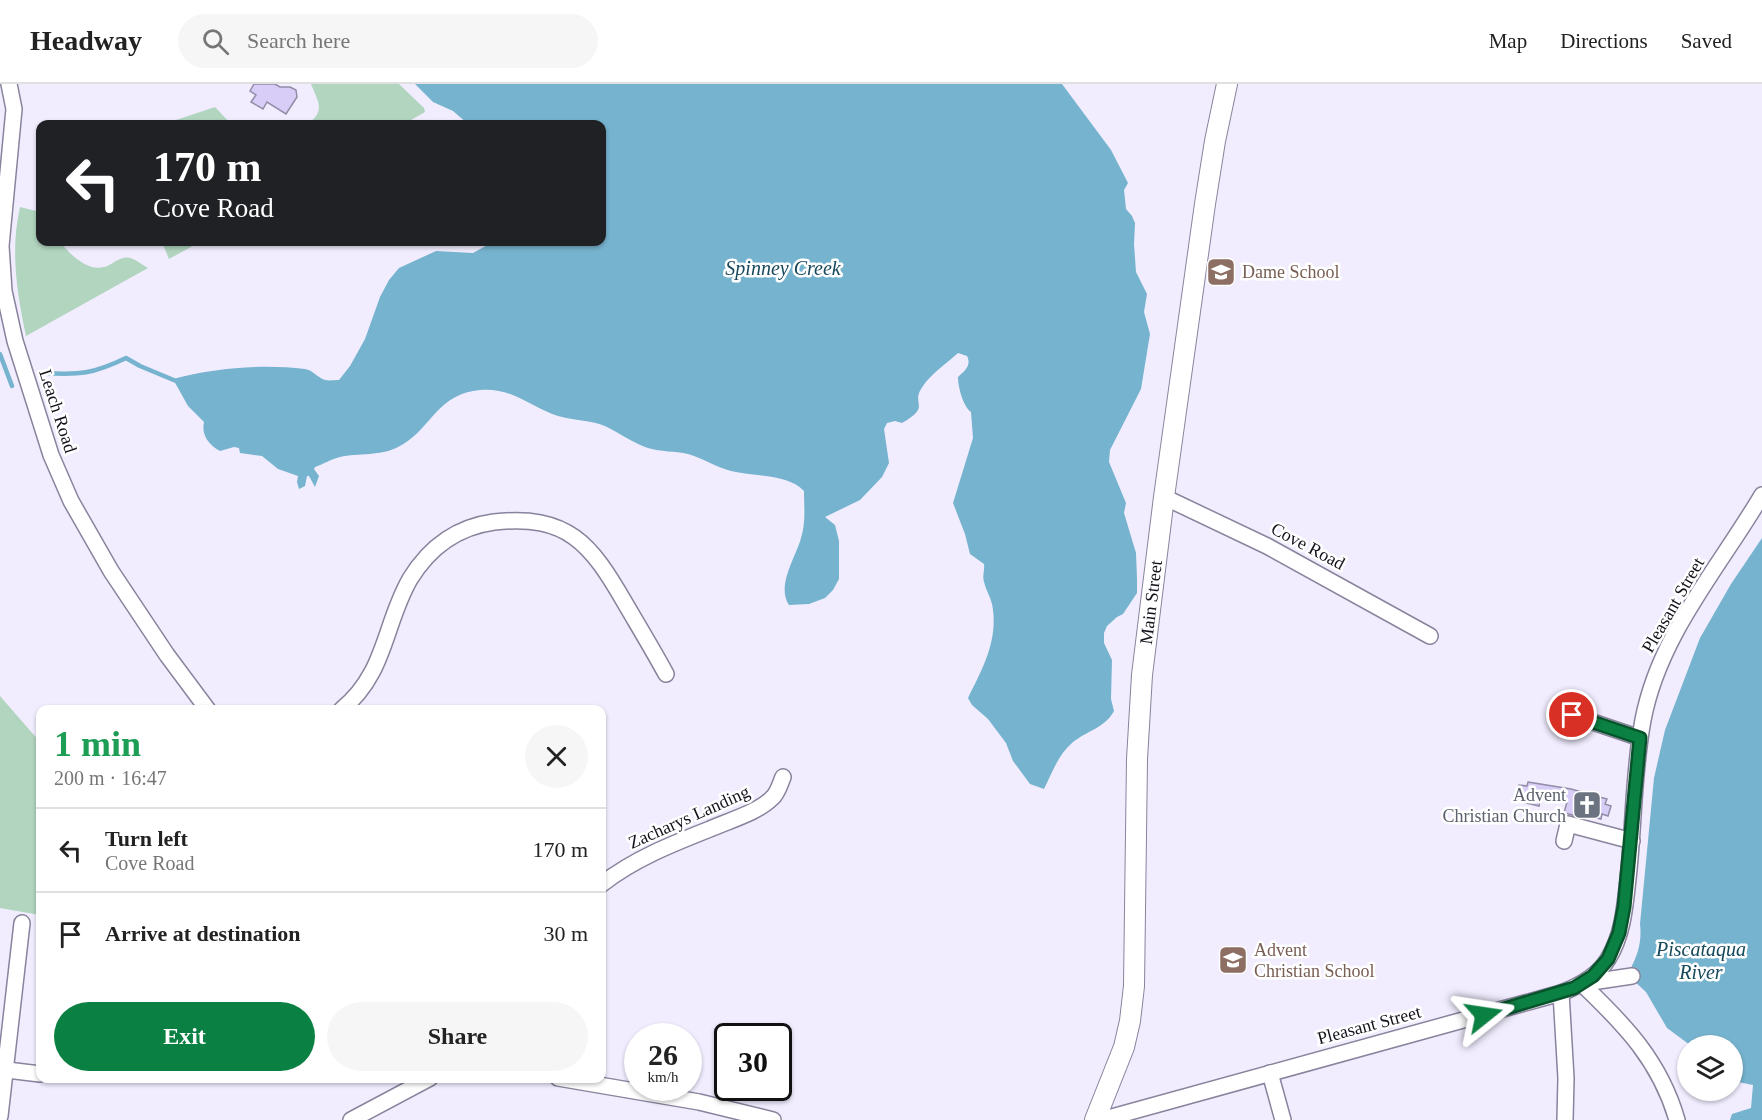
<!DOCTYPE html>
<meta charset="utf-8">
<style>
:root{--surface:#fff;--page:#f6f6f6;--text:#222;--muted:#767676;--line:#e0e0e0;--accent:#0b8043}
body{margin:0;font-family:Georgia,serif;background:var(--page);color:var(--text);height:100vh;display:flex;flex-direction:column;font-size:22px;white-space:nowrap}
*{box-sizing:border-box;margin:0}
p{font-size:20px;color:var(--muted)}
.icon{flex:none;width:33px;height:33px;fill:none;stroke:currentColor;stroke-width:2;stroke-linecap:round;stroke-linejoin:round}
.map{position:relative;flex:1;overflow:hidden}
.sheet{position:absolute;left:36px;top:621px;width:570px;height:378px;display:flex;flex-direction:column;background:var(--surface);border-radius:12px;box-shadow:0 2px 4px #0004}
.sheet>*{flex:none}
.top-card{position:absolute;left:36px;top:36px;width:570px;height:126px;border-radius:12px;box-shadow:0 2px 4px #0004;background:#202124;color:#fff;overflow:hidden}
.fabs{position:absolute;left:1677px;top:951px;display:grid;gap:12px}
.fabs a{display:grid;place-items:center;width:66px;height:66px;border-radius:50%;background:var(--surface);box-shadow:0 2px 4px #0004;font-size:30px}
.speed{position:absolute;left:624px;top:939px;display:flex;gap:12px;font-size:30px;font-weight:700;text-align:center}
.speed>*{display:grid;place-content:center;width:78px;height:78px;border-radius:50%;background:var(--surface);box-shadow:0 2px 4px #0004;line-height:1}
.speed small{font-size:15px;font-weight:400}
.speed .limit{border:3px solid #111;border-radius:9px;background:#fff;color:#111}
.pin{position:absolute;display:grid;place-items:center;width:51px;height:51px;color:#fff;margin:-26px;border:3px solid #fff;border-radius:50%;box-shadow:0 2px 6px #0007}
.me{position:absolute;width:66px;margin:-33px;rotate:75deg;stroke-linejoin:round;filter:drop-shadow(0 0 4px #0008)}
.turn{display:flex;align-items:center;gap:21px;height:126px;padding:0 18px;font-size:27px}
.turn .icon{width:78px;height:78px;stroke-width:2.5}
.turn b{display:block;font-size:42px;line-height:51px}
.round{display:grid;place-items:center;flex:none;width:63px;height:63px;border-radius:32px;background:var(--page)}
.head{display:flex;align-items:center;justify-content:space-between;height:102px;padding:0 18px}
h1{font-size:36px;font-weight:800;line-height:45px;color:#1e9e55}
.button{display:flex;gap:12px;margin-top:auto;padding:12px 18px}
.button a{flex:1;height:69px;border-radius:36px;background:var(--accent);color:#fff;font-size:24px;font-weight:800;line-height:69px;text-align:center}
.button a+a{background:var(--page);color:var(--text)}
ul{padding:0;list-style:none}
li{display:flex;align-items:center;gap:18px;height:84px;padding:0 18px;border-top:2px solid var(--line)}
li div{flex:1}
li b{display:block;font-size:22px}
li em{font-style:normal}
header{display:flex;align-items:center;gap:36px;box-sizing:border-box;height:84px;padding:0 30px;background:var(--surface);border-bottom:2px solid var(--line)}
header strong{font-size:28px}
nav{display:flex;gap:33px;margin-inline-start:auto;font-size:21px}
.search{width:420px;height:54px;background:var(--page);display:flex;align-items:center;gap:15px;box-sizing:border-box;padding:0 21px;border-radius:33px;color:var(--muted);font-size:22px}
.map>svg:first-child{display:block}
.green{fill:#b1d5bf}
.water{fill:#76b3ce}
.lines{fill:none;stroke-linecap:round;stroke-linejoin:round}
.stream{stroke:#76b3ce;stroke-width:4.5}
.building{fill:#d7cdf7;stroke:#928ca6;stroke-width:1.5}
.minor-casing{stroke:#89839d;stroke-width:18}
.major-casing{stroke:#89839d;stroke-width:22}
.minor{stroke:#fff;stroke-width:15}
.major{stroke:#fff;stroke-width:20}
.route-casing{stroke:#07532c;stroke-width:15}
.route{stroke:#0b8043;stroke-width:10}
.labels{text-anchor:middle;stroke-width:5;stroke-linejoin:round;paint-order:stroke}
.education-label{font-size:18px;fill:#785e54;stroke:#fff;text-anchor:start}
.street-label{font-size:18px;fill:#15121c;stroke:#fff}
.worship-label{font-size:18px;fill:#5b616d;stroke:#fff;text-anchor:end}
.water-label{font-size:20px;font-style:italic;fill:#16485c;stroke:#fff}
</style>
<header>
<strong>Headway</strong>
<div class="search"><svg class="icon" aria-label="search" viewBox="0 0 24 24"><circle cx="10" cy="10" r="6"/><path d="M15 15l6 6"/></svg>Search here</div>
<nav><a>Map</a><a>Directions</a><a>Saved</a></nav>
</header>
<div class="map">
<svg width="1762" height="1036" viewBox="0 0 1762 1036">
<rect width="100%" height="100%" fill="#f1edff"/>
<g class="green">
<path d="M 311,0 L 399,0 L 424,24 L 425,28 L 404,40 L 308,40 C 326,26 318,18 311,0 Z"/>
<polygon points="215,23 231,40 161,40 167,39"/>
<path d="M 20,123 L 40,128 L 40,158 L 60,158 C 69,169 87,188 104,183 C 113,181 120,171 131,174 C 136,176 143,181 148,184 L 26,252 C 17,209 10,167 20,123 Z"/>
<polygon points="162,158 200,158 169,175"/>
<polygon points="0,612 40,658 40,831 0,824"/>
</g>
<g class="water">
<path d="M 415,0 L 1062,0 L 1111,66 L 1128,99 L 1124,106 L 1126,125 L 1132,132 L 1135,139 L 1134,160 L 1136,188 L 1147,210 L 1144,228 L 1150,250 L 1141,305 L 1110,366 L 1109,378 L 1126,419 L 1124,429 L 1136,469 L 1137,495 L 1137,509 L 1123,530 L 1117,533 L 1107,542 L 1104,549 L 1104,559 L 1112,576 L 1111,615 L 1114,627 C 1105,644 1086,647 1072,659 C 1058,671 1052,689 1044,705 L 1030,700 L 1013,677 L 1006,659 L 988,635 L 972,621 L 968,614 C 983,584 999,555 992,520 C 990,512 986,506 984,498 C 982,492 985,486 984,480 L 970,470 L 965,450 L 953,419 L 973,354 L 971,328 C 963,322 958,303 958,293 C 964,287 972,282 967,272 L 958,269 C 948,278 930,291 923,302 C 909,321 933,321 902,339 L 895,337 L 887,339 L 884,345 L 889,379 L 882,393 L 860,416 L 825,433 L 835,441 L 839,457 L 839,495 L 833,506 L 825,514 L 809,520 L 789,521 C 776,502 796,473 801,454 C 806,439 804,422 804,407 C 787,389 754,393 731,387 C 716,383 702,374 688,370 C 675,367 661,368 648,364 C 633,359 621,350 607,343 C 593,336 574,337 558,332 C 527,322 509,300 473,307 C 435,314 429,348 398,363 C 382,372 358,369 340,373 C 331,375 324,380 315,383 L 314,385 L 319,392 L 315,403 L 309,392 L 307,392 L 305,402 L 299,405 L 297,398 L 298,392 L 278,385 L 262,372 L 240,369 L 239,364 L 234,363 L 220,367 C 209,361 201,351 204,338 L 188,322 L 173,295 C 215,284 261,280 305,285 C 313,286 318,294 325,296 C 329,297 335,296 339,296 L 350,282 L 365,255 L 380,213 L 389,196 L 399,184 L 436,167 L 473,169 L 493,158 L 602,158 L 602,40 L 468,40 L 453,27 L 433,18 Z"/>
<path d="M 1762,454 L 1762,1036 L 1730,1036 L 1732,1030 L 1751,1024 L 1753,1001 L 1733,997 L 1732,962 L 1690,961 L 1667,944 L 1646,908 L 1633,896 L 1630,886 C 1638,870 1642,858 1640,840 L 1654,694 L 1665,646 L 1700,554 L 1731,500 Z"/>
</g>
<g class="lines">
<g class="stream">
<polyline points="0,270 12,302"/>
<path d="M 43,289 C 80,291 93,290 126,274 L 140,282 L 176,297"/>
</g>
</g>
<g class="building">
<polygon points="254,0 275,0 280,3 290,3 296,6 297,13 286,30 267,18 263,25 251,18 256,11 250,7"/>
<polygon points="1528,698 1571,705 1607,715 1605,720 1611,722 1608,732 1602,730 1601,735 1578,729 1577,732 1564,729 1567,718 1541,711 1539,722 1517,717 1519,701 1527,702"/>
</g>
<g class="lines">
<g class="minor-casing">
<g id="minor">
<polyline points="9,0 14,25 1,162 4,207 15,257 51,371 71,417 111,487 167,571 208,626"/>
<polyline points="1164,413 1267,462 1430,552"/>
<path d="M 341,626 C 386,590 384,540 410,495 C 429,464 457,443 494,438 C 568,430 591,460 625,519 C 639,543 653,566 666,590"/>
<polyline points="1572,631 1640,654"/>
<polyline points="1564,757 1568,740 1632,757"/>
<path d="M 602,800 C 634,775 672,760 710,745 C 728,737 759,728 772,714 C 778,709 780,700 783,693"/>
<polyline points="1585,899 1632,892"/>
<path d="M 1582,900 C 1625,941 1660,977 1677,1036"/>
<polyline points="1561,909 1566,994 1565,1036"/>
<polyline points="7,986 40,990"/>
<polyline points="1270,989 1283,1036"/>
<polyline points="558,994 699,1018 773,1036"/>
<polyline points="0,1032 22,839"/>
<polyline points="351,1036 430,994"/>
<path d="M 1101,1036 L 1561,909 C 1579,902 1598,892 1608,875 C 1623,851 1625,822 1628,795 C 1634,742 1633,689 1643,636 C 1659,551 1719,484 1762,411"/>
</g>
</g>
<g class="major-casing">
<g id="major">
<path id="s1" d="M 1095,1036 L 1124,963 L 1130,937 L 1134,902 L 1137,675 L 1142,591 L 1164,413 L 1205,120 L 1215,57 L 1227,0"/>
</g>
</g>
<use href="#minor" class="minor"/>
<use href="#major" class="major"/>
</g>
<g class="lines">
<g class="route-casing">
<polyline id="route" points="1484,931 1574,904 1593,892 1608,875 1619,849 1624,823 1640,654 1572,631"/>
</g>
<use href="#route" class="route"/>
</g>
<defs>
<g id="school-square" transform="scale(1.5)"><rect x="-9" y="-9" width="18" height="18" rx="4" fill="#8d6e63" stroke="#fff"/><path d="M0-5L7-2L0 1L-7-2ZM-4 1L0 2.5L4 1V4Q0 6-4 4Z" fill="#fff"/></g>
<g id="church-square" transform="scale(1.5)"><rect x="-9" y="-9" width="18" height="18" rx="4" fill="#6b7280" stroke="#fff"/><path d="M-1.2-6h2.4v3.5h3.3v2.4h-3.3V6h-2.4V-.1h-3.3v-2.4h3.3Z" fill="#fff"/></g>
</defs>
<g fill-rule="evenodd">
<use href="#school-square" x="1221" y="188"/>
<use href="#church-square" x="1587" y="721"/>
<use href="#school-square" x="1233" y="876"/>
</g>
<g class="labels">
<g class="education-label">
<text x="1242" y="194">Dame School</text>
<text x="1254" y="872">Advent<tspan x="1254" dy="21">Christian School</tspan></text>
</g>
<g class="street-label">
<text transform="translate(58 327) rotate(72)" y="6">Leach Road</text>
<text transform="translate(1308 462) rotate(28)" y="6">Cove Road</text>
<text dy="6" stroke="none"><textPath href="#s1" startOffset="525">Main Street</textPath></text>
<text transform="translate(1673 521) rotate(-60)" y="6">Pleasant Street</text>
<text transform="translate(689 733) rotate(-24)" y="6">Zacharys Landing</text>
<text transform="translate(1369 941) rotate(-15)" y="6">Pleasant Street</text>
</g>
<g class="worship-label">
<text x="1566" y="717">Advent<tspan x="1566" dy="21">Christian Church</tspan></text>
</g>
<g class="water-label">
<text x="783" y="191">Spinney Creek</text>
<text x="1701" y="872">Piscataqua<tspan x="1701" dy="23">River</tspan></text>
</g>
</g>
</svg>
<div class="fabs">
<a><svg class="icon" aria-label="layers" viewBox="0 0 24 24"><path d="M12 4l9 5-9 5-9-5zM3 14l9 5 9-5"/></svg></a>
</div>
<div class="speed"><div>26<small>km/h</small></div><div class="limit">30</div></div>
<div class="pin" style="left:1572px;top:631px;background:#d93025"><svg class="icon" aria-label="arrive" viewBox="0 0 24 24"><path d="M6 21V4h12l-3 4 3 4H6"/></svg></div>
<svg class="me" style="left:1484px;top:931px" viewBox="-20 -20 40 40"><path d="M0-17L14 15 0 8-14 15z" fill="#0b8043" stroke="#fff" stroke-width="4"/></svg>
<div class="top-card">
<div class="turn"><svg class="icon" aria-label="left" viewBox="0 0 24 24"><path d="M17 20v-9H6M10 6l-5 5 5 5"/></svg><div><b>170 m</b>Cove Road</div></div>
</div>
<section class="sheet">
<div class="head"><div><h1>1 min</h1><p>200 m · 16:47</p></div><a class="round"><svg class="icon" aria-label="close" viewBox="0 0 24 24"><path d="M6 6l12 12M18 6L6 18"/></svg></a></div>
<ul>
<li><svg class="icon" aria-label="left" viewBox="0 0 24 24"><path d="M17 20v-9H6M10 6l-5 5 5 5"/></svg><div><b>Turn left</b><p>Cove Road</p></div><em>170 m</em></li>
<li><svg class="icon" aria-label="arrive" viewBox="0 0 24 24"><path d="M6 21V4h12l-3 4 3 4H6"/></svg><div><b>Arrive at destination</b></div><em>30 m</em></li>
</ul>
<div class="button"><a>Exit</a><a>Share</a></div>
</section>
</div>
